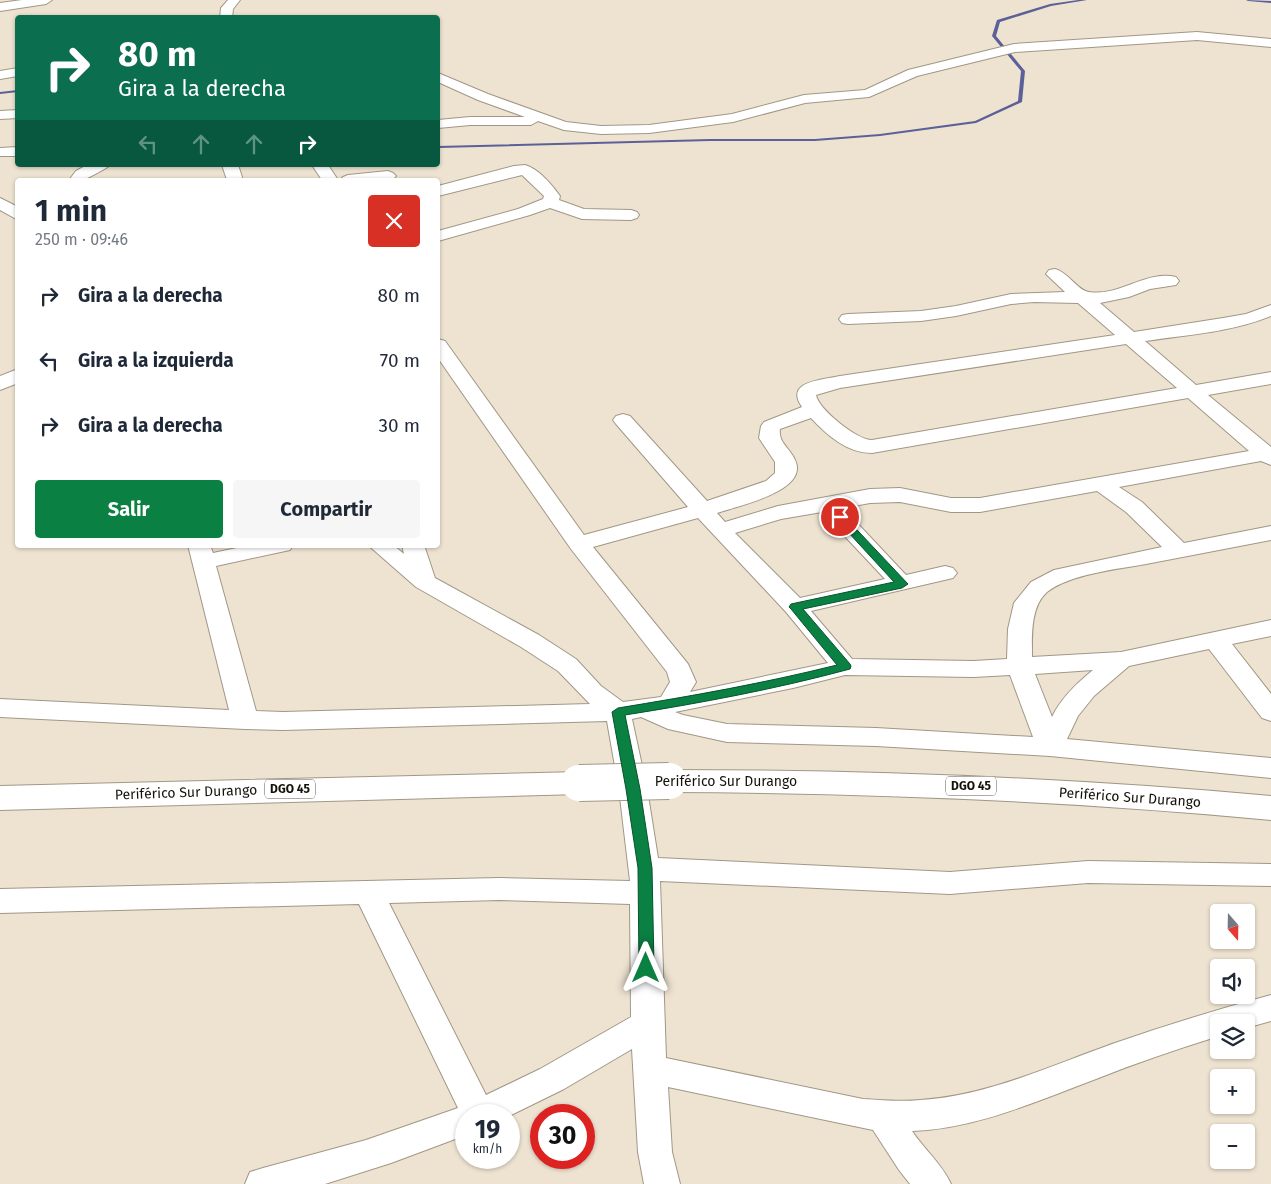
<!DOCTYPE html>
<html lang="es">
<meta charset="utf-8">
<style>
:root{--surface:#fff;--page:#f6f6f7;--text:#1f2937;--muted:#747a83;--accent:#0b8043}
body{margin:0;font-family:"Fira Sans",sans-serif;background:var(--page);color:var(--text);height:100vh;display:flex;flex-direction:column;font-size:19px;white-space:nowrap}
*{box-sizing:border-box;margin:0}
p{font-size:16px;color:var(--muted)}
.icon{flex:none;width:28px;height:28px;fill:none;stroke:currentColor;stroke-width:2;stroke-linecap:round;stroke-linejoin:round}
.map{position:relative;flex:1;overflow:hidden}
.details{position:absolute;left:15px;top:178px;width:425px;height:370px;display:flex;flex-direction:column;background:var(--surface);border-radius:5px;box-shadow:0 1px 4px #0004}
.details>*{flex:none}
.hud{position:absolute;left:15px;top:15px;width:425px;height:152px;border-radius:5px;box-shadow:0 1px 4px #0004;background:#0b6e4f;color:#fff;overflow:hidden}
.needle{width:32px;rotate:160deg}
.tools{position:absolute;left:1210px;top:904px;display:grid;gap:10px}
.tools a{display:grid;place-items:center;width:45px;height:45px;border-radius:5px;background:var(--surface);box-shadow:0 1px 4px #0004;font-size:25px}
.speed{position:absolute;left:455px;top:1104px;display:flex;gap:10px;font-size:25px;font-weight:700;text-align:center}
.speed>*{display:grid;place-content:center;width:65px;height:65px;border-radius:50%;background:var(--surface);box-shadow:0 1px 4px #0004;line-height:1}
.speed small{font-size:12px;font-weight:400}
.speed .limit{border:8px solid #d22;background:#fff;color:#111}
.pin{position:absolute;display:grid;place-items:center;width:42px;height:42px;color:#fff;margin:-21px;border:2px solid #fff;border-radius:50%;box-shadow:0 1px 5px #0007}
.me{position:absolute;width:55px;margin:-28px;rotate:0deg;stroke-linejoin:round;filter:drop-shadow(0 0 4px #0008)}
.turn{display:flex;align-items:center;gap:18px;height:105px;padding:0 20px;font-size:22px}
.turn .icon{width:65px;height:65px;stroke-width:2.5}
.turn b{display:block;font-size:35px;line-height:42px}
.lanes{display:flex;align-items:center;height:48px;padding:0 20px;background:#0003;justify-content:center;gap:25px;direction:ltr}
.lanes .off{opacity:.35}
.round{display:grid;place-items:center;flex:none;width:52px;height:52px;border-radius:5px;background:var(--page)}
.head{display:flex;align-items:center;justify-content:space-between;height:85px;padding:0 20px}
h1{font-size:30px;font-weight:700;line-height:38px}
.cta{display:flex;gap:10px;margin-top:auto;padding:10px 20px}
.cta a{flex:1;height:58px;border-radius:5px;background:var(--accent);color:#fff;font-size:20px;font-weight:700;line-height:58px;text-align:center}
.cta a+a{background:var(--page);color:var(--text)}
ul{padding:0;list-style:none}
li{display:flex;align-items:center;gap:15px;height:65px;padding:0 20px}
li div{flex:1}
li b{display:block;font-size:19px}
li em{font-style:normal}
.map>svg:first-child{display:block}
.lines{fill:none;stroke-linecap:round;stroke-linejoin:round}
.stream{fill:#5c6099;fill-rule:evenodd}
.street-casing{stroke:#a19786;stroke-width:2}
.highway-casing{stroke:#a19786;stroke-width:2}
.street{fill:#fff;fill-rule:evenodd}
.highway{fill:#fff;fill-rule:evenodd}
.highway-bridge-casing{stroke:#a19786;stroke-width:38;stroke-linecap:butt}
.highway-bridge{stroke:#fff;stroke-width:36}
.route{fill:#0b8043;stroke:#07532c}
.labels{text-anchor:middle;stroke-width:5;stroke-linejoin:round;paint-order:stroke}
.shield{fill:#fff;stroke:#5b5954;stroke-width:1}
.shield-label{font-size:12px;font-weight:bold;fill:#15120b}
.street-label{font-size:14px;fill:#15120b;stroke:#fff}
</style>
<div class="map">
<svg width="1271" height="1184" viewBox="0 0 1271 1184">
<rect width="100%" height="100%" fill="#eee3d1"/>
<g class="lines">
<g class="stream">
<polygon points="1078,0 1087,0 1051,6 1000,22 996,36 1025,71 1022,102 976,123 880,136 815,141 710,141 438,148 438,146 710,139 815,139 880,134 975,121 1018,101 1021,71 992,36 997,20 1050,4"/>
<polygon points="1246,0 1271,1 1271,3 1248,1"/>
<polygon points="18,90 18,92 0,94 0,92"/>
</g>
<g class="street-casing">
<g id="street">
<polygon points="22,0 52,0 46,4 0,11 0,3"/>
<polygon points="228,0 240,0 233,9 232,18 220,18 221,8"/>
<polygon points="1197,32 1271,39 1271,47 1197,40 1015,52 917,76 869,97 805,103 733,122 649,133 601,134 564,130 538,121 531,125 470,125 438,128 438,120 470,117 525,117 478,100 438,82 438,73 488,94 566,122 601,126 649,125 732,114 804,95 865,90 908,70 1014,44"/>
<polygon points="18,68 18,76 0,79 0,71"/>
<polygon points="18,110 18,118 0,119 0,111"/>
<polygon points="18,147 18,156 0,156 0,148"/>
<path d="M 87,165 L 110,165 C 107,168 90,177 85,179 C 82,181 74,180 69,180 L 76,171 Z"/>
<polygon points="222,165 238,165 243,180 227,180"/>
<polygon points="312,165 328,165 338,180 322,180"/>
<path d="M 525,165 C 539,169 552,185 560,196 L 559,200 L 584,209 L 631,210 L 637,212 L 639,215 L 637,218 L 631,220 L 582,219 L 550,208 L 530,215 L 438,241 L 438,231 L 518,209 L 543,199 L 544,196 L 522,175 L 438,196 L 438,186 L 514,166 Z"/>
<polygon points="388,171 393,173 396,176 393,179 340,180 343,177 348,175"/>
<polygon points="0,198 18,207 18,220 0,210"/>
<path d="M 1055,269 C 1068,272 1078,291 1089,292 C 1119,297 1146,270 1176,277 L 1179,281 L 1176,285 L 1150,289 L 1129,297 L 1100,303 L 1134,332 L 1223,318 L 1246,314 L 1271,305 L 1271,316 C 1232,332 1187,335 1145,341 L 1196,385 L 1271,372 L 1271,384 L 1208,395 L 1271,447 L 1271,465 L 1261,461 L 1119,487 L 1142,502 L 1184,543 L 1271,526 L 1271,540 C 1229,548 1188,556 1146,564 C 1118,569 1070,574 1047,592 C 1030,607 1032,637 1032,657 L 1121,652 L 1271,620 L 1271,636 L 1232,644 L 1271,694 L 1271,721 L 1262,718 L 1209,649 L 1129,666 L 1094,696 L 1078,716 L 1067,739 L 1271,758 L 1271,778 L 1050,756 L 876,746 L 727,742 L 668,729 L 641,717 L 632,719 L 647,789 L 658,858 L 950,872 L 1088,861 L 1271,864 L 1271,886 L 1088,883 L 950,894 L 660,881 L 666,1058 L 863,1099 C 882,1100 901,1102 920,1100 C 988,1096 1052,1065 1115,1043 C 1167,1025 1219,1009 1271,995 L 1271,1021 L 1246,1028 L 1246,1022 L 1219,1022 L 1219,1036 C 1177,1049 1136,1063 1096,1079 C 1037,1101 976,1129 912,1131 C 924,1149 942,1164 951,1184 L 910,1184 L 899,1170 L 873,1130 L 668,1087 L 672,1152 L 680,1184 L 644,1184 L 638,1152 L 632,1049 L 564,1089 L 509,1116 L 466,1115 L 466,1135 L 391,1163 L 325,1184 L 245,1184 L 250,1172 L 263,1168 L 366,1140 L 458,1108 L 359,904 L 0,913 L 0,889 L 499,878 L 630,881 L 619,789 L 607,721 L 283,730 L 245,729 L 0,717 L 0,699 L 229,710 L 188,545 L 210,545 L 213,553 L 251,545 L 293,545 L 290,550 L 216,566 L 256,711 L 283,712 L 590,704 L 558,671 L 521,647 L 416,587 L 368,545 L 393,545 L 404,554 L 402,545 L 424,545 L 435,578 L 539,635 L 576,659 L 601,686 L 623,702 L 661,697 L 670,682 L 667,672 L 571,549 L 438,358 L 438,339 L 445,341 L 584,535 L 688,507 L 616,424 L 613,420 L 616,416 L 623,414 L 630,416 L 707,501 L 766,481 L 775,473 L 775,462 L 759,438 L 761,426 L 764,422 L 802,407 C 784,381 822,380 840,376 L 1115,335 L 1078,303 L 1034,302 L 1011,304 L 956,316 L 921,321 L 848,324 L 842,323 L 839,319 L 842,315 L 848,314 L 921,311 L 956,306 L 1011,294 L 1065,292 L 1046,274 L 1049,270 ZM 1126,344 L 1177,388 L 872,440 C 857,440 818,409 816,395 L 840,388 ZM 1188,398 L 1249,451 L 980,498 L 951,498 L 900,488 L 870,489 L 778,506 L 725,522 L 717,513 C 737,506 810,491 795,460 C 790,448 778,443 780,429 L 811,418 C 827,435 847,453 872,453 ZM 1097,491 L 1126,512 L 1162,547 L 1054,570 L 1031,582 L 1014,603 L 1008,629 L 1007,659 L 974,661 L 852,659 L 811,611 L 953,578 L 957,573 L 953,568 L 945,566 L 906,575 L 843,508 L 870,503 L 900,502 L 951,512 L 980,512 ZM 822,512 L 885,579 L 800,598 L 735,533 L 781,519 ZM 698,518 L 786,612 L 828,663 L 690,692 L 696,682 L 688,664 L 593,547 ZM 1093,670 C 1077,683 1061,698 1052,717 L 1035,674 ZM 845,675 L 974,677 L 1010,675 L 1033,737 L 876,728 L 727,724 L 683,715 L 675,712 L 793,688 ZM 499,900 L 630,904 L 631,1017 L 540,1069 L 486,1095 L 389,903 Z"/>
<polygon points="18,369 18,383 0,390 0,376"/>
</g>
</g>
<g class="highway-casing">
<g id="highway">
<path d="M 669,770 C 870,770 1071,778 1271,796 L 1271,820 C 1071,801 870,793 669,792 L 658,789 L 653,781 L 658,773 Z"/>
<polygon points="579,772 590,775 595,783 590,791 579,794 0,810 0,786"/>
</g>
</g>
<use href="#street" class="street"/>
<use href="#highway" class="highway"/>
<g class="highway-bridge-casing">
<polyline id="highway-bridge" points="579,783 669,781"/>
</g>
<use href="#highway-bridge" class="highway-bridge"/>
</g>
<path class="route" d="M 840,514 L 843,515 L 908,584 L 902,588 L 803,609 L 850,664 L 851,666 L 850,669 C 776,689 701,703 625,715 L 640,789 L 652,868 L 654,968 L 652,972 L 646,974 L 641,972 L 639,968 L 638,868 L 626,789 L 612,712 L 618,708 C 692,696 765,683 837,665 L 791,609 L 789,607 L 791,604 L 894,582 L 836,519 L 834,517 L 836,515 Z"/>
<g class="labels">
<g class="shield">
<rect x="946" y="776.5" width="50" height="19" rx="4"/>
<rect x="265" y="779.5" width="50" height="19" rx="4"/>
</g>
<g class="shield-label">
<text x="971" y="790">DGO 45</text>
<text x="290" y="793">DGO 45</text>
</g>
<g class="street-label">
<text x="726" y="786">Periférico Sur Durango</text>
<text transform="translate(186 792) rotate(-2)" y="5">Periférico Sur Durango</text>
<text transform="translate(1130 797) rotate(4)" y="5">Periférico Sur Durango</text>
</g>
</g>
</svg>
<div class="tools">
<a><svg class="needle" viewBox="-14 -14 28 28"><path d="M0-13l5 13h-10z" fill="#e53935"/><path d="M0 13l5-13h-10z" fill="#747a83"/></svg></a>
<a><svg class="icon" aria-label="sound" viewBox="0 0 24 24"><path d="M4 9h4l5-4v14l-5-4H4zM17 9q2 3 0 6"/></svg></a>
<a><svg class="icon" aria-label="layers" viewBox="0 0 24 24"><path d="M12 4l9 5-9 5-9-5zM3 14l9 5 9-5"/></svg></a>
<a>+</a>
<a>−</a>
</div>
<div class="speed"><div>19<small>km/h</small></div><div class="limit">30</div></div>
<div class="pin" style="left:840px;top:517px;background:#d93025"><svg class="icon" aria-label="arrive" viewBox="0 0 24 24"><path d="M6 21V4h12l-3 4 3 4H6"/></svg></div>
<svg class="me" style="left:646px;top:968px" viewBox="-20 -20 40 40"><path d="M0-17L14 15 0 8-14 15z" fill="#0b8043" stroke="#fff" stroke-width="4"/></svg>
<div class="hud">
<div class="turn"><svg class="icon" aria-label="right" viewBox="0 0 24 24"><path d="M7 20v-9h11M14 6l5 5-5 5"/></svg><div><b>80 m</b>Gira a la derecha</div></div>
<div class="lanes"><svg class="icon off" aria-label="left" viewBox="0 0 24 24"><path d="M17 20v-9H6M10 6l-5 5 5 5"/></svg><svg class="icon off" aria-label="ahead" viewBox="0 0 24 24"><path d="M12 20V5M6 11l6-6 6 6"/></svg><svg class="icon off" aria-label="ahead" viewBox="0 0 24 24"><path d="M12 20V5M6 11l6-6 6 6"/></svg><svg class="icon" aria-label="right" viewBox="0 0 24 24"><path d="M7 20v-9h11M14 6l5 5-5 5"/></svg></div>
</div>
<section class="details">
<div class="head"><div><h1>1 min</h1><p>250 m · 09:46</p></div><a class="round" style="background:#d93025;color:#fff"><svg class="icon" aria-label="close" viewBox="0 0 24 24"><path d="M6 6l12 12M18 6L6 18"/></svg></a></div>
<ul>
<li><svg class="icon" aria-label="right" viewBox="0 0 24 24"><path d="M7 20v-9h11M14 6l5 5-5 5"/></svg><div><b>Gira a la derecha</b></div><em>80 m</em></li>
<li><svg class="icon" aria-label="left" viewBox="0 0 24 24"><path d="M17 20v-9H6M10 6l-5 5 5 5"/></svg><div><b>Gira a la izquierda</b></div><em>70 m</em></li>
<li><svg class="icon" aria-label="right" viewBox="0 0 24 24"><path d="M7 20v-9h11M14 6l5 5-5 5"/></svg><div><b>Gira a la derecha</b></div><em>30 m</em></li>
</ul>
<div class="cta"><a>Salir</a><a>Compartir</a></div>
</section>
</div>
